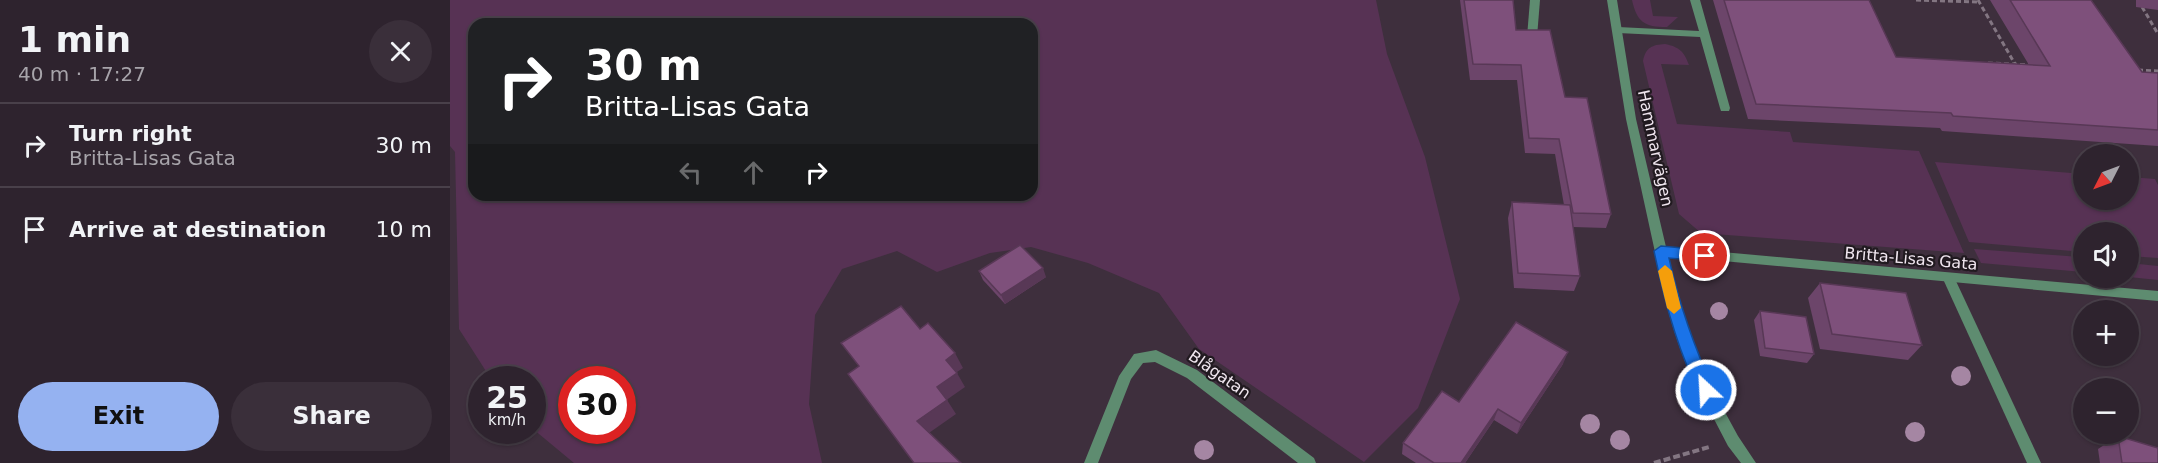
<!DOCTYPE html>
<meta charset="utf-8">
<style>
:root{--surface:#2e232e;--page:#3a2f3a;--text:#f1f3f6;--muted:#a7a4aa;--line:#49404a;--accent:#95b2f1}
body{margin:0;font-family:"DejaVu Sans",sans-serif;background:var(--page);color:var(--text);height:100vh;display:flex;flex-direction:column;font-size:22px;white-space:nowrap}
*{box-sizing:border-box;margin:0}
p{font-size:20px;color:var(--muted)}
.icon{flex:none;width:33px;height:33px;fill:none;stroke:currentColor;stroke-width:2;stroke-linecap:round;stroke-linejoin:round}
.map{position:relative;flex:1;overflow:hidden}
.sheet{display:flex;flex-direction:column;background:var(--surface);width:450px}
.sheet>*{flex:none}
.hud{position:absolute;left:18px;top:18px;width:570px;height:183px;border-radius:18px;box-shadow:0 2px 4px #0004,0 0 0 2px var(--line);background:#202124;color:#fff;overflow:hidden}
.needle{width:39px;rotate:228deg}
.fabs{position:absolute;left:1623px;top:144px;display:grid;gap:12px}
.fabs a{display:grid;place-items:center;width:66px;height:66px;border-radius:50%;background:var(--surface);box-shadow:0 2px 4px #0004,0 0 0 2px var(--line);font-size:30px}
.speed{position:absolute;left:18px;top:366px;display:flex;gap:12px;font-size:30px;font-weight:700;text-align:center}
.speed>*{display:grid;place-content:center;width:78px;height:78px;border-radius:50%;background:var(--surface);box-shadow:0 2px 4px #0004,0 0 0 2px var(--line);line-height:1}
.speed small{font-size:15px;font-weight:400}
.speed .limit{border:9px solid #d22;background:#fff;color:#111}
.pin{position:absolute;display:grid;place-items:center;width:51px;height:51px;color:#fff;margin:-26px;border:3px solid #fff;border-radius:50%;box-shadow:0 2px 6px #0007}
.me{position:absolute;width:66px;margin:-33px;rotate:335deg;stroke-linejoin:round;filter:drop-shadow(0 0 4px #0008)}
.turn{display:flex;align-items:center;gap:21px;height:126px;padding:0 18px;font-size:27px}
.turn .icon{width:78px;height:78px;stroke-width:2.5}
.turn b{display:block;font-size:42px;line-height:51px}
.lanes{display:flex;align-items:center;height:57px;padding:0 18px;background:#0003;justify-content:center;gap:30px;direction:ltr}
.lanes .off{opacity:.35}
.round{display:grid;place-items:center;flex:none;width:63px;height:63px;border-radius:32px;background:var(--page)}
.summary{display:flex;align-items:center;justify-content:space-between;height:102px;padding:0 18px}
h1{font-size:36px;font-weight:700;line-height:45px}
.button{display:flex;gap:12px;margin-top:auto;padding:12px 18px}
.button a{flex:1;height:69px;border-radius:36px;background:var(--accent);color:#111;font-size:24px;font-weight:700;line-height:69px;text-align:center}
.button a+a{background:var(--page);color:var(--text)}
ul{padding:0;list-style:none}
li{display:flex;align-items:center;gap:18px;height:84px;padding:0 18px;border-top:2px solid var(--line)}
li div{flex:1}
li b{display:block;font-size:22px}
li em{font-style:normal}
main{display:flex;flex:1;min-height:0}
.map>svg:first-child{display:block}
.green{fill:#573254;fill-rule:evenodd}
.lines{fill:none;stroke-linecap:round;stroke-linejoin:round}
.path-far1{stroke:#837682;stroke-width:3;stroke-dasharray:5 3;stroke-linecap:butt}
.path{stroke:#837682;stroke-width:4;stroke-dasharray:7 3;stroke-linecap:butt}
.service{fill:#5e8c70;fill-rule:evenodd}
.minor{fill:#5e8c70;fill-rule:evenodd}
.tree{fill:#a586a3}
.wall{fill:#6c456a}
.shaded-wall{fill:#583856}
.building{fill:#7e507b;stroke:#583856;stroke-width:1.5}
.route{fill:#1a73e8;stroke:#114b97;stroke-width:1.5}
.slow{fill:#f59e0b}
.labels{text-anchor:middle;stroke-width:4.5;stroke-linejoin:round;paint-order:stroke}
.street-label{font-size:16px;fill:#f0e6ef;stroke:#211a20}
</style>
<main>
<section class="sheet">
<div class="summary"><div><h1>1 min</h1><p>40 m · 17:27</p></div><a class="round"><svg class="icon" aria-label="close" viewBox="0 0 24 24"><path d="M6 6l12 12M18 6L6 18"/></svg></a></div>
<ul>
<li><svg class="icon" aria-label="right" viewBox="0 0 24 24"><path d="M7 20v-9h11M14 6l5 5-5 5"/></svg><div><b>Turn right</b><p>Britta-Lisas Gata</p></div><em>30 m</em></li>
<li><svg class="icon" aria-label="arrive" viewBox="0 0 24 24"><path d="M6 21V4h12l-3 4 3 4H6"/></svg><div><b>Arrive at destination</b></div><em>10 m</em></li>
</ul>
<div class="button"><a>Exit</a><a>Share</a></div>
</section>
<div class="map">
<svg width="1708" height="463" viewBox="0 0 1708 463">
<rect width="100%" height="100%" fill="#3e2f3d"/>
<g class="green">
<path d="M 0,0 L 926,0 L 937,54 L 975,157 L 1010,299 L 968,408 L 914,462 L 749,349 L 709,293 L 638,263 L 581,247 L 540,253 L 487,272 L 447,251 L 392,269 L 365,315 L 359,404 L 372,463 L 124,463 L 83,429 L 82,380 L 41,379 L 9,329 L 5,152 L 0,146 ZM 24,24 L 582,24 L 582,195 L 24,195 ZM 122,380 L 172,380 L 172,430 L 122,430 Z"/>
<path d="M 1182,0 L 1200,0 L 1203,16 L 1228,17 L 1217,27 C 1194,27 1187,22 1182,0 Z"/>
<path d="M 1215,44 C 1229,47 1234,51 1239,65 L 1211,64 L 1227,124 L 1340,132 L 1343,142 L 1469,151 L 1514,253 L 1251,233 L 1229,214 L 1193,61 C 1196,47 1202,45 1215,44 Z"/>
<polygon points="1485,162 1633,174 1634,200 1678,200 1679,177 1705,179 1708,185 1708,258 1679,256 1678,232 1634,232 1633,252 1519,242"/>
<polygon points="1524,249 1630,257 1633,272 1531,263"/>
<polygon points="1679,263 1708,266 1708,280 1679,277"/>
</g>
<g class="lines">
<g class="path-far1">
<polyline points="1466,0 1528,2"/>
<polyline points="1528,0 1565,64"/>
<polyline points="1688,0 1708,34"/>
<polyline points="1538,63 1581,65"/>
<polyline points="1688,70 1708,71"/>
</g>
<polyline class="path" points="1204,463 1259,447"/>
<g class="service">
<polygon points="1080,0 1090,0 1087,37 1082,40 1077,37"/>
<polygon points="1240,0 1250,0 1280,108 1279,111 1271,111 1270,108 1250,37 1168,33 1163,30 1168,27 1249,31"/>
<polygon points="1499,274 1503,275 1505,279 1591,463 1577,463 1493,279 1495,275"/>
</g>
<g class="minor">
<polygon points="1157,0 1167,0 1186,119 1216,247 1708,291 1708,301 1218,256 1227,298 1253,372 1288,436 1306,463 1291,463 1278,446 1240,373 1215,298 1176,119"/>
<polygon points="706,350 747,370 864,458 866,463 848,463 737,378 705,362 693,363 681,379 648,463 634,463 669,376 684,354"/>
</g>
</g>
<g class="tree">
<circle cx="1269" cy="311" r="9"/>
<circle cx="1511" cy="376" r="10"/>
<circle cx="1140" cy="424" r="10"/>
<circle cx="1465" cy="432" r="10"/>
<circle cx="1170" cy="440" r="10"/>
<circle cx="754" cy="450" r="10"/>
</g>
<g class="wall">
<polygon points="1010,0 1063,0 1066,30 1115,97 1161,214 1156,228 1123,227 1130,276 1124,291 1064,288 1058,218 1062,202 1114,205 1105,154 1075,153 1067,80 1020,80"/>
<polygon points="1263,0 1419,0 1446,57 1579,65 1540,0 1641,0 1692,72 1708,73 1708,146 1492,131 1490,128 1298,119"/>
<polygon points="1686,0 1708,0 1708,10 1686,7"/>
<polygon points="529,271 596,277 555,304 533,280"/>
<polygon points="1370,283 1472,345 1458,360 1370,349 1358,298"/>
<polygon points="1310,311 1364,354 1357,363 1310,356 1304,320"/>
<polygon points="1113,364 1067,434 1044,420 1015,463 966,463 952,454 953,443 1009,402"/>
<polygon points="1668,436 1708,463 1650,463 1648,449"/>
</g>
<g class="shaded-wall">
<polygon points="593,268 596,277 555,304 551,295"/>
<polygon points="1118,352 1113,364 1067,434 1071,423"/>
<polygon points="505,353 513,368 504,374 496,360"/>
<polygon points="507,373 515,387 495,401 487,387"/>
<polygon points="497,400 506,414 476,435 467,421"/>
<polygon points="1048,409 1044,420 1015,463 1011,463"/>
</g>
<g class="building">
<polygon points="1014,0 1063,0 1066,30 1100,30 1115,97 1137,98 1161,214 1123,213 1109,139 1079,138 1071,65 1023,64"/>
<polygon points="1274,0 1419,0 1446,57 1600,66 1560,0 1641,0 1692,72 1708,73 1708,130 1503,116 1501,113 1306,104"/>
<polygon points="1062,202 1120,205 1130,276 1068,273"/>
<polygon points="570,245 593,268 551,295 529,271"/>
<polygon points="1370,283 1456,293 1472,345 1382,334"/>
<polygon points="451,306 470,329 478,323 505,353 496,360 507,373 487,387 497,400 467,421 511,463 464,463 398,374 409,366 391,343"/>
<polygon points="1310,311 1356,317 1364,354 1315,348"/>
<polygon points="1066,322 1118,352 1071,423 1048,409 1011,463 984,463 953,443 992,391 1009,402"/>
<polygon points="1668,436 1708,448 1708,463 1672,463"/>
</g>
<path class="route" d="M 1211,246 L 1255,250 L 1262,256 L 1255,261 L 1219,258 C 1229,303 1244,347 1264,390 L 1261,394 L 1256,396 L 1250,394 C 1227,350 1214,300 1204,251 Z"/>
<polygon class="slow" points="1215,265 1222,271 1231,308 1224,314 1217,308 1208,271"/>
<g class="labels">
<g class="street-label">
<text transform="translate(1206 148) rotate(78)" y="6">Hammarvägen</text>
<text transform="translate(1461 258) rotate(5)" y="6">Britta-Lisas Gata</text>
<text transform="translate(770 374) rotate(35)" y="6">Blågatan</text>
</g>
</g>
</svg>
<div class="fabs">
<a><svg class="needle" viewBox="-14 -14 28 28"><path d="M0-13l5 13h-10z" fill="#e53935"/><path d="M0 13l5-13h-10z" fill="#a7a4aa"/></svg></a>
<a><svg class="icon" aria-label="sound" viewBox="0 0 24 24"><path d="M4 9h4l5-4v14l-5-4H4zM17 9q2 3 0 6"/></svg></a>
<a>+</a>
<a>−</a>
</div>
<div class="speed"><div>25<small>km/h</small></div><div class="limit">30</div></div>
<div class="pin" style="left:1255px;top:256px;background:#d93025"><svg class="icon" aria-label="arrive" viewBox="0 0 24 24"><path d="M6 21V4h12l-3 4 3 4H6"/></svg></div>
<svg class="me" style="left:1256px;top:390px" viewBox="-20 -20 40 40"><circle r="17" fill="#1a73e8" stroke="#fff" stroke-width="3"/><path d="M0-11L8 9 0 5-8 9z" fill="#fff"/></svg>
<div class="hud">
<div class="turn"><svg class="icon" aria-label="right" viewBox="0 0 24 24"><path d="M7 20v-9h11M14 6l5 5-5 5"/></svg><div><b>30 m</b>Britta-Lisas Gata</div></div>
<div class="lanes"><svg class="icon off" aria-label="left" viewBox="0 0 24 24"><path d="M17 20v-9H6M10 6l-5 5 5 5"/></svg><svg class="icon off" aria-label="ahead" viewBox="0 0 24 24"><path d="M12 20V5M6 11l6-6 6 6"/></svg><svg class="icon" aria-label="right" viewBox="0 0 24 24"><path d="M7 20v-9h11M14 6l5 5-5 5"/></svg></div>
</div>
</div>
</main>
